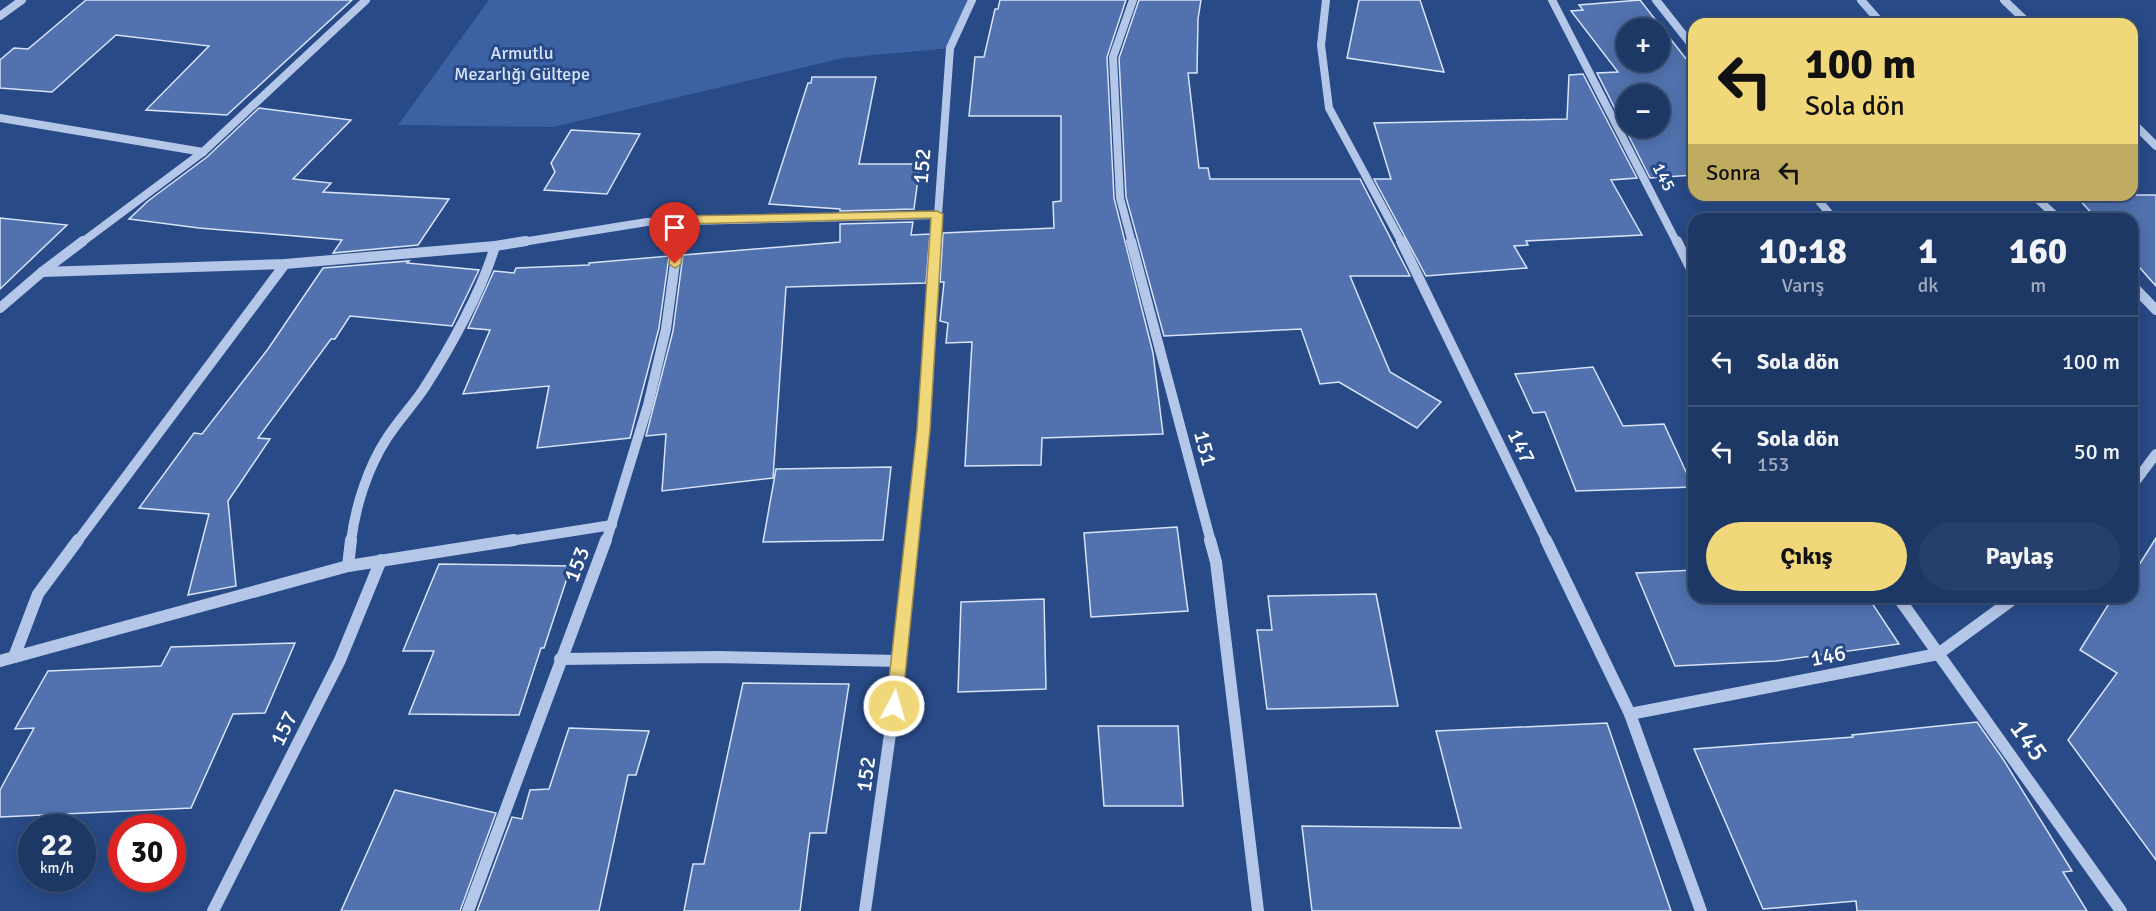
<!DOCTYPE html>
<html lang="tr">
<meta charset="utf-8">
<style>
:root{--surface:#1e3865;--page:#263f6b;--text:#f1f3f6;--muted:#a1acbf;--line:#3c5279;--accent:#f0d87a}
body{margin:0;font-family:Signika,sans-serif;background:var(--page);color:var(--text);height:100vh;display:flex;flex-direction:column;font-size:22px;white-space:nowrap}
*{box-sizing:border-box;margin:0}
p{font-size:20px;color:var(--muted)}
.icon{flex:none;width:33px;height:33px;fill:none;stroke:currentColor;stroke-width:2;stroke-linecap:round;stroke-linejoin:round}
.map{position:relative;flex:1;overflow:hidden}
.panel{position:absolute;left:1688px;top:213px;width:450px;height:390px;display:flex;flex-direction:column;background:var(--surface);border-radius:18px;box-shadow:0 3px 15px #0003,0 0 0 2px var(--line)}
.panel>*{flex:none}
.top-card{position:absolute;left:1688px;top:18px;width:450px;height:183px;border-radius:18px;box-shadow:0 3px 15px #0003,0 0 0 2px var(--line);background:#f0d87a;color:#111;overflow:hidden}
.controls{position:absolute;left:1616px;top:18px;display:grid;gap:12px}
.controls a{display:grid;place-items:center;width:54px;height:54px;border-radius:50%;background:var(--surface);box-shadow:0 3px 15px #0003,0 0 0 2px var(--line);font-size:30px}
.speed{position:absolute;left:18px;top:814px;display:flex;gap:12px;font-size:30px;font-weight:700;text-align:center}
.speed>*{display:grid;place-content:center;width:78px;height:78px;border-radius:50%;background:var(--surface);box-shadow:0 3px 15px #0003,0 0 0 2px var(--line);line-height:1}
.speed small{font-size:15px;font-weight:400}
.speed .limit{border:9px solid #d22;background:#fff;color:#111}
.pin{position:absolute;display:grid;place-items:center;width:51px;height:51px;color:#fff;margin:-62px -26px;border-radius:50% 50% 50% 0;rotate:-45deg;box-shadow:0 0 6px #0007}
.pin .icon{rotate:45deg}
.me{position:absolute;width:66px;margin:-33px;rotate:6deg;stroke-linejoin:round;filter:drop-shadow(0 0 4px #0008)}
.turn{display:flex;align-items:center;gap:21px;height:126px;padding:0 18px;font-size:27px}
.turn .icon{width:78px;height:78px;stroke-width:2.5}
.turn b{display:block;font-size:42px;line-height:51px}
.then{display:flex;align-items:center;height:57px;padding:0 18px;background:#0003;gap:12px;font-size:22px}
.eta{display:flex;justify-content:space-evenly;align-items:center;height:102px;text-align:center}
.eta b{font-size:36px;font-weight:700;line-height:42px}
.cta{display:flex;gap:12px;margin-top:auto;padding:12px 18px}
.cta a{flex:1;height:69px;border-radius:36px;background:var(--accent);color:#111;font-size:24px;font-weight:700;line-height:69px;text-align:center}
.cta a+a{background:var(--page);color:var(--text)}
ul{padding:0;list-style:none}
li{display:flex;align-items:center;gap:18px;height:90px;padding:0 18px;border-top:2px solid var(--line)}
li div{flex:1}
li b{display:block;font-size:22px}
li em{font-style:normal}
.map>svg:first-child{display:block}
.green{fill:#3d62a4}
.building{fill:#5172af;stroke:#d8e3f7;stroke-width:1.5;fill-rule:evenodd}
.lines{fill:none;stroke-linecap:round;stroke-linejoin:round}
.minor-far2{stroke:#b4c7e8;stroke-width:8}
.minor-far1{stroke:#b4c7e8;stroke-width:10}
.minor{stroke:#b4c7e8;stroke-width:12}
.route{fill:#f0d87a;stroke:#9c8c4f;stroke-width:1.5}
.labels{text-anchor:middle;stroke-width:6;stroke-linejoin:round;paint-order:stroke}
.far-park-label{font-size:18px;fill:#d8e3f7;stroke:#284a87}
.far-street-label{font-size:18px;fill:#fff;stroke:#284a87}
.street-label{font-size:22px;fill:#fff;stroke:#284a87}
.near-street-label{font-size:27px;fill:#fff;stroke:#284a87}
</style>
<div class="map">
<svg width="2156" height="911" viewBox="0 0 2156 911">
<rect width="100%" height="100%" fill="#284a87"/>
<polygon class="green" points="489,0 967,0 950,48 843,58 553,127 398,125"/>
<g class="building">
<polygon points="86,0 352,0 227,115 146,110 209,46 116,35 52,92 0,88 0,60 14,48 28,49"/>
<polygon points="1000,0 1126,0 1107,57 1114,198 1153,353 1163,434 1042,438 1041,465 965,466 972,342 946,343 948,323 940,321 944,282 940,282 943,233 1054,228 1053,202 1061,201 1061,116 969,116 975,57 984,57 995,9 998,9"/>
<polygon points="1139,0 1201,0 1198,19 1197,73 1188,73 1199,168 1208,168 1210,179 1360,179 1410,276 1350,276 1390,372 1441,402 1417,428 1339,382 1320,384 1301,329 1164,336 1126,197 1119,58"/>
<polygon points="1359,0 1420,0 1444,72 1347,58"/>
<path d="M 1640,0 L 1694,69 L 1694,175 L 1650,178 L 1597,73 L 1618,72 L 1571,11 L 1583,10 L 1579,5 ZM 1626,28 L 1659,28 L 1659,62 L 1626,62 ZM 1626,94 L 1659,94 L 1659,128 L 1626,128 Z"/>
<polygon points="1583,74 1637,178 1611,180 1642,235 1526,241 1528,245 1514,246 1527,268 1426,276 1374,179 1391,179 1374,123 1567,119 1569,75"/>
<polygon points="812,77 876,77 859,164 920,164 914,209 840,211 840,209 769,204 808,83 811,83"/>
<polygon points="259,108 351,120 293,179 331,183 323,192 449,199 418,245 333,253 342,240 199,228 129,219 148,201 207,157"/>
<polygon points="571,130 640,134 607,194 544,190 555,172 551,163"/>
<polygon points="2075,195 2156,195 2156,286 2132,259 2132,219 2097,219"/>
<polygon points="0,218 67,225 0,289"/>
<polygon points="913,222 911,235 930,234 926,283 786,287 773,478 662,491 666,434 646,436 673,331 683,255 840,242 840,224"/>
<polygon points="669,256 659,328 630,438 537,448 549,386 463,394 490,330 468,328 494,271 514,273 516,268 589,265 589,263"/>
<polygon points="409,261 407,263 479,270 452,326 350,316 335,339 331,339 258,438 270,439 228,501 236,586 188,595 209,514 139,508 194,433 202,434 268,349 323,268"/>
<polygon points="1593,367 1623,426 1664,424 1693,487 1576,491 1545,412 1533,413 1515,374"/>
<polygon points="891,467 883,540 763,542 776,469"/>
<polygon points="1177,527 1188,611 1091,617 1084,533"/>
<polygon points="2156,538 2156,860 2068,740 2117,673 2080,650 2113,597 2132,597 2132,576"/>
<polygon points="439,564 571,566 544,648 541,648 519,715 409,714 434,651 403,651"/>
<polygon points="1694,570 1694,597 1868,597 1899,644 1776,661 1675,666 1636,573"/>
<polygon points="1376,594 1398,706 1267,709 1257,630 1272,630 1268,596"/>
<polygon points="1044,599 1046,689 958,692 961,602"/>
<polygon points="295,643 265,713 233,714 191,808 0,817 0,790 34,728 15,729 48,671 161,666 171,647"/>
<polygon points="743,683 849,684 826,833 810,833 800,911 684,911 693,864 704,864"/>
<polygon points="1977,722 2003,759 2072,871 2063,872 2087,911 1857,911 1856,901 1763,909 1694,749 1853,737 1852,735"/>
<polygon points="1607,723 1671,911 1312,911 1302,826 1461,828 1436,731"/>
<polygon points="1098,726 1178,726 1183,806 1104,806"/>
<polygon points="569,728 649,731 636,775 628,775 599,911 477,911 512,817 522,819 530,790 549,789"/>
<polygon points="395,790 496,813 460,911 341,911"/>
</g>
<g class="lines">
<g class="minor-far2">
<polyline points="1326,0 1321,45 1329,108 1402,243"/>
<polyline points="1552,0 1677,243"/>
<polyline points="1656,0 1694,48"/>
<polyline points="1861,0 1882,24"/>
<polyline points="2004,0 2029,24"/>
<polyline points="0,16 22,0"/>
<polyline points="0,118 203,152"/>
<polyline points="2132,122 2156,146"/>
<polyline points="1814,195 1834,219"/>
<polyline points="2033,195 2059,219"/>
<polyline points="81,243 203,152 366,0"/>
<polyline points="516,243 647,222 937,215"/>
<polyline points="678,243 681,220"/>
<polyline points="936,243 950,48 972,0"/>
<polyline points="1132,243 1120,198 1113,57 1133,0"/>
</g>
<g class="minor-far1">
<polyline points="1131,241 1211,542"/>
<polyline points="1401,241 1547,542"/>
<polyline points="1677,241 1694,275"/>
<polyline points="42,272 285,264 495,246 526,241"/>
<polyline points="2132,285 2156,310"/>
<polyline points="0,308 42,272 83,241"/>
<polyline points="2132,486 2156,454"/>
<polyline points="77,542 285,264"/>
<path d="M 351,542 C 355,507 368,467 387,438 C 398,421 412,406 423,390 C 449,350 482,291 495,246"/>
<polyline points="504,542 612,525"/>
<polyline points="606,542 648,405 666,329 678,241"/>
<polyline points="911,542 923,430 936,241"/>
</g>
<g class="minor">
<polyline points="1210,540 1216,562 1258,911"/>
<polyline points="1546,540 1630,714 1701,911"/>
<polyline points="348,566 351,540"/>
<polyline points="1898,597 2121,911"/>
<polyline points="14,657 38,594 78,540"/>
<polyline points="560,659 719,657 899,661"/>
<polyline points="0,661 348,566 514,540"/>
<polyline points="1630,714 1938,654 2016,597"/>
<polyline points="213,911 340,660 381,560"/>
<polyline points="468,911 606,540"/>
<polyline points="865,911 894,706 911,540"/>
</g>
</g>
<polygon class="route" points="937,211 943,214 930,430 902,706 899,711 894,713 888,711 886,706 917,430 931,218 686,224 681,264 675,268 669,264 675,220 681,216"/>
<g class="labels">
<g class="far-park-label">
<text x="522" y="59">Armutlu<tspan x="522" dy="21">Mezarlığı Gültepe</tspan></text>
</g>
<g class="far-street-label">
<text transform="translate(1664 177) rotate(63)" y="6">145</text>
</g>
<g class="street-label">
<text transform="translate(921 166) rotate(-85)" y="8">152</text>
<text transform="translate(1522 446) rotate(64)" y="8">147</text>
<text transform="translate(1206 448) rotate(75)" y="8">151</text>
<text transform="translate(576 564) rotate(-69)" y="8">153</text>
<text transform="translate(1828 655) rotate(-11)" y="8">146</text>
<text transform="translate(283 728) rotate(-64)" y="8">157</text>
<text transform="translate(865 774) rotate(-82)" y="8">152</text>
</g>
<g class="near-street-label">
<text transform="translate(2029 740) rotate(54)" y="9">145</text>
</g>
</g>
</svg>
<div class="controls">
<a>+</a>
<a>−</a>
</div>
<div class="speed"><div>22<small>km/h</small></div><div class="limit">30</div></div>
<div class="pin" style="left:675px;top:264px;background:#d93025"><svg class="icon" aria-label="arrive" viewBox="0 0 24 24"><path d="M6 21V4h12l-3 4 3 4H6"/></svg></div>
<svg class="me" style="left:894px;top:706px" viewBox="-20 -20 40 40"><circle r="17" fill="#f0d87a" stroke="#fff" stroke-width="3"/><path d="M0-11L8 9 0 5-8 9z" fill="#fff"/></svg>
<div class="top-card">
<div class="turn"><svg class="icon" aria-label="left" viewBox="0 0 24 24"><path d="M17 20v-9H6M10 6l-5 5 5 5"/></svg><div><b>100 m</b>Sola dön</div></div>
<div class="then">Sonra<svg class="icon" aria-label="left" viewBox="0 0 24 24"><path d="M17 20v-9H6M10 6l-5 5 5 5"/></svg></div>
</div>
<section class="panel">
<div class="eta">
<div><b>10:18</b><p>Varış</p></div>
<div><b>1</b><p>dk</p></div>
<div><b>160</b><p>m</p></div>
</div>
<ul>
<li><svg class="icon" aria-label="left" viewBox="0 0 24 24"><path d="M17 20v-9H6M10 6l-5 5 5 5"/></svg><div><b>Sola dön</b></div><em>100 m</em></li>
<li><svg class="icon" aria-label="left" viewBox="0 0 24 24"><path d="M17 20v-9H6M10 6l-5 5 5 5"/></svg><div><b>Sola dön</b><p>153</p></div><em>50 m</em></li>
</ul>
<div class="cta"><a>Çıkış</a><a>Paylaş</a></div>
</section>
</div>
